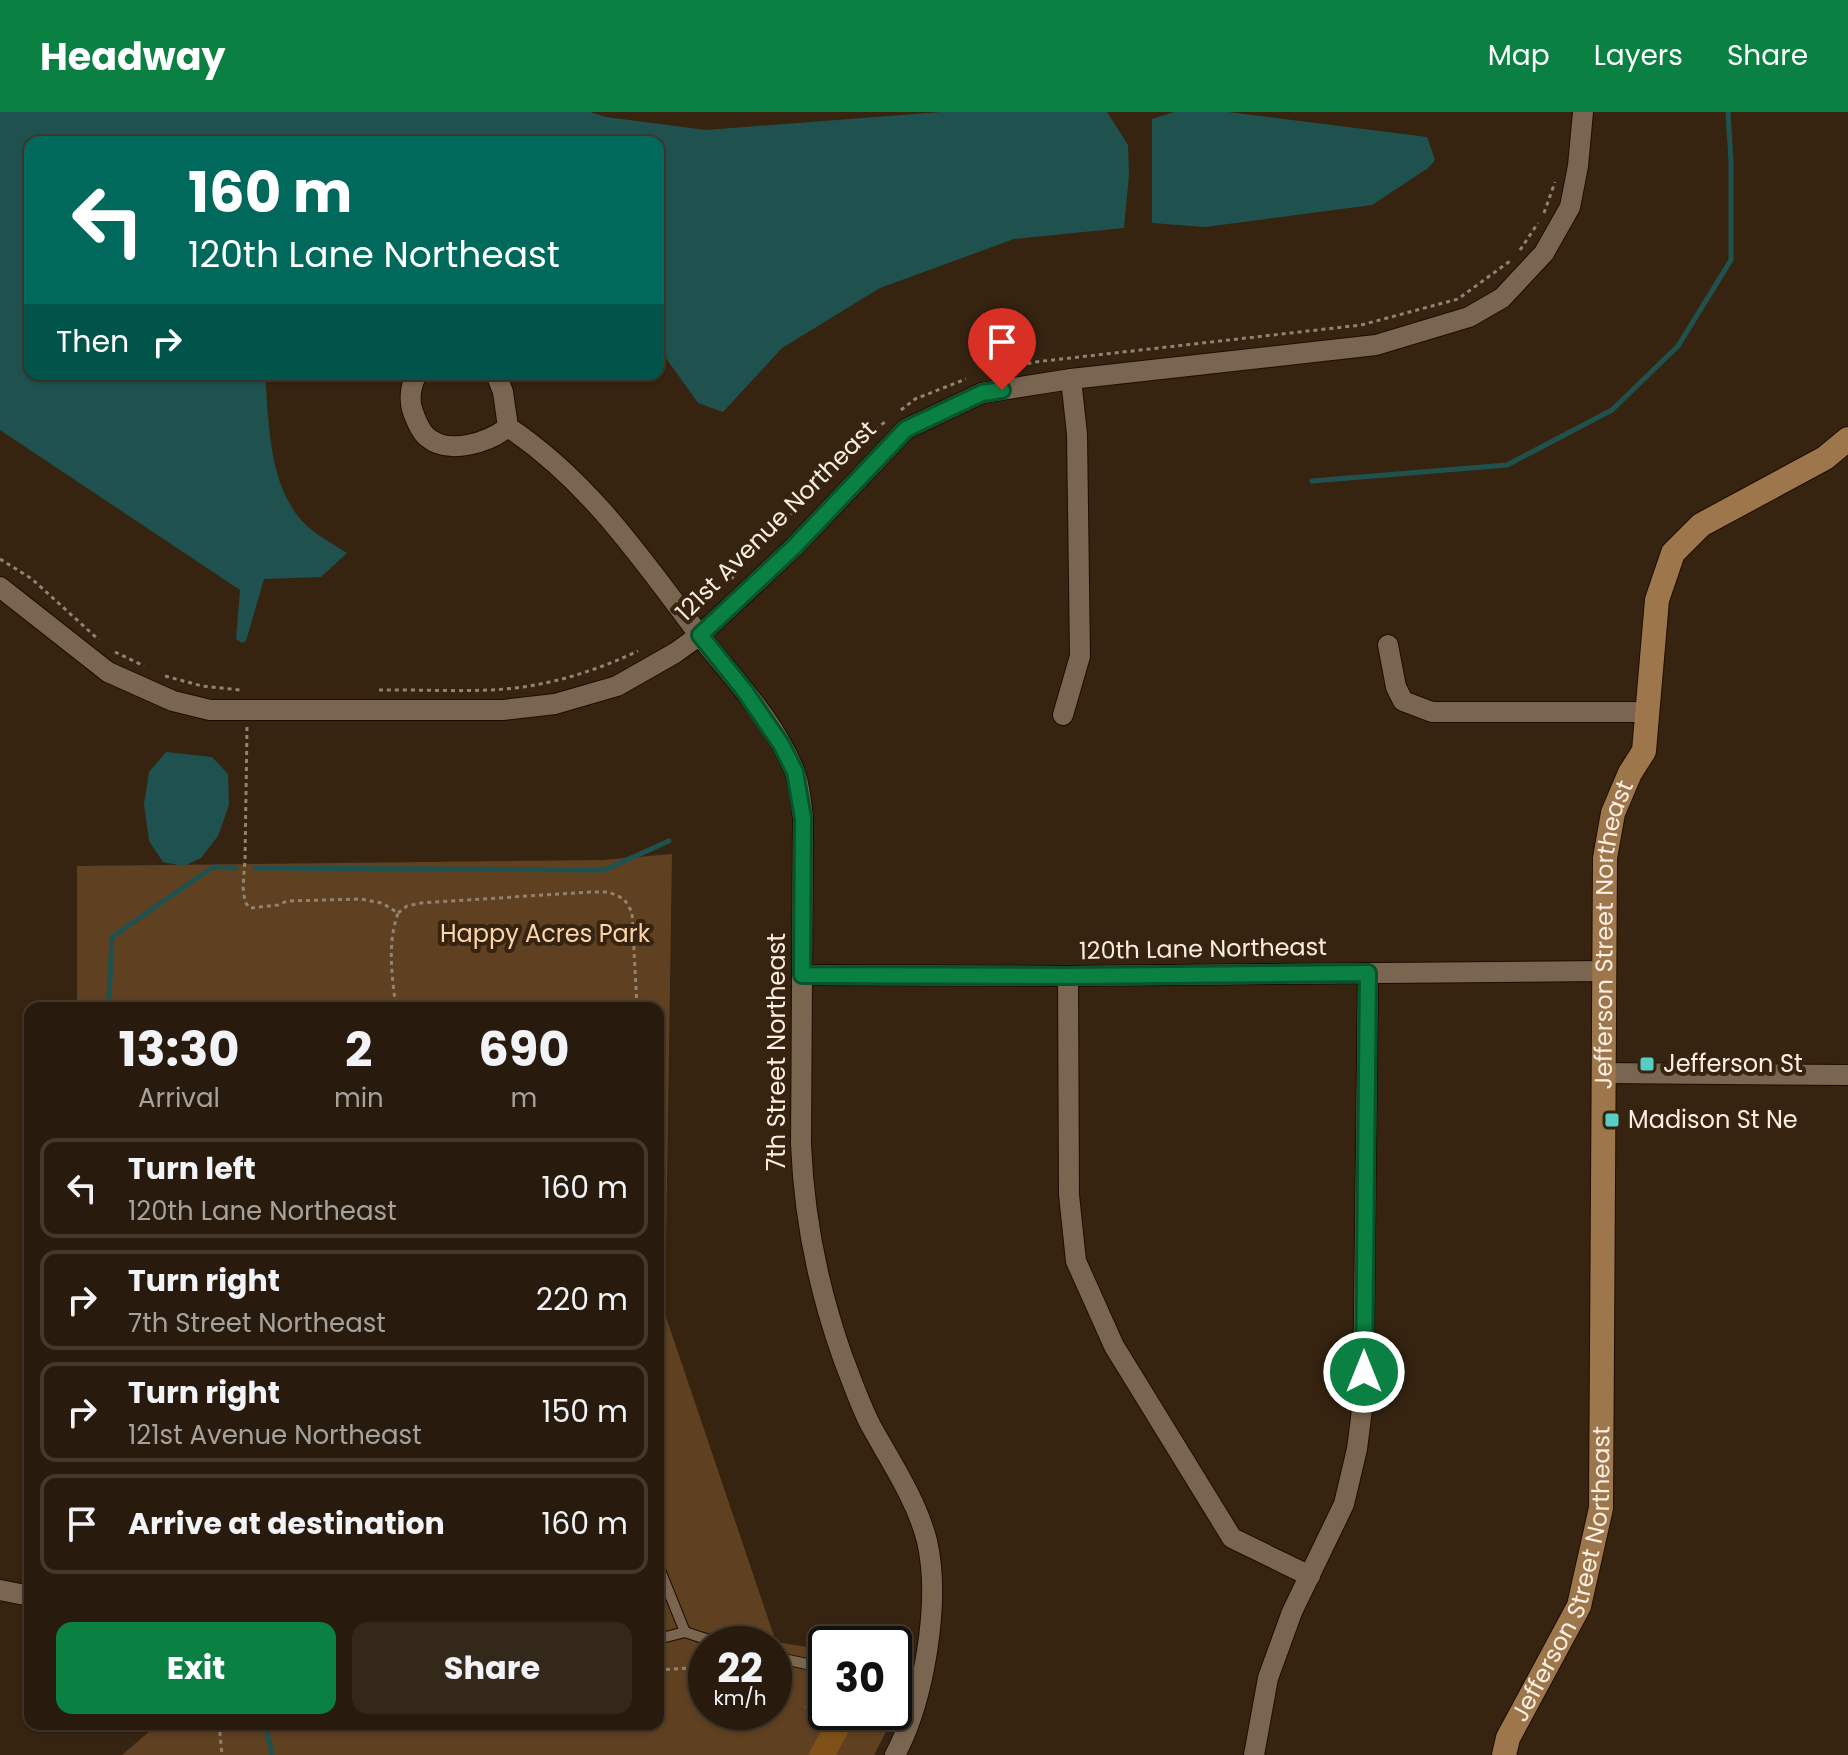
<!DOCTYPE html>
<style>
:root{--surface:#281b0d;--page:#34281b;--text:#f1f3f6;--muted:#a5a19d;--line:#44392e;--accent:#0b8043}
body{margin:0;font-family:Poppins,sans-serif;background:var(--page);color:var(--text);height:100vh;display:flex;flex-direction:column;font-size:30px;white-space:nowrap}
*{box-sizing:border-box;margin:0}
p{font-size:26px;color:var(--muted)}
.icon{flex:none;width:44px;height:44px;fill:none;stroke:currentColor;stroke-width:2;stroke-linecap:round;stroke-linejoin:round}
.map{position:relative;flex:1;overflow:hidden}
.details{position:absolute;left:24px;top:890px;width:640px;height:728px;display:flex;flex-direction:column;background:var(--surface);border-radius:16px;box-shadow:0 2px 6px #0004,0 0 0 2px var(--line)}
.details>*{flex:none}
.guide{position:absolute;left:24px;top:24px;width:640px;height:244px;border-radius:16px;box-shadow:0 2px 6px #0004,0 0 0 2px var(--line);background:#00695c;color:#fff;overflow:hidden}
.speed{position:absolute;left:688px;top:1514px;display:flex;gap:16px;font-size:40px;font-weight:700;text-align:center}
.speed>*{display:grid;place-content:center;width:104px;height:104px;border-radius:50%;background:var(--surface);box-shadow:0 2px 6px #0004,0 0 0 2px var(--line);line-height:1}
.speed small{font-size:20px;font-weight:400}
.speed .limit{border:4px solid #111;border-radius:12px;background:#fff;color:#111}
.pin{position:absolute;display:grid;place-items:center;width:68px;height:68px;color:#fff;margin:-82px -34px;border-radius:50% 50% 50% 0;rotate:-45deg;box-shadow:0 0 8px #0007}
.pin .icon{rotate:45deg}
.me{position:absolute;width:88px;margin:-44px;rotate:0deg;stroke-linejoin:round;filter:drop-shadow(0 0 6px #0008)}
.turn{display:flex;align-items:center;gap:28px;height:168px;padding:0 32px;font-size:36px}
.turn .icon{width:104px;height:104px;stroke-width:2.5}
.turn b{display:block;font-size:56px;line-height:68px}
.then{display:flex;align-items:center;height:76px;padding:0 32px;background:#0003;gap:16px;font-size:30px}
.eta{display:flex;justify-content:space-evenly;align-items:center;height:136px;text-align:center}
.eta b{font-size:48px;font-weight:700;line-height:56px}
.button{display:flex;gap:16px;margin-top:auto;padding:16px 32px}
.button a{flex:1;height:92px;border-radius:16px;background:var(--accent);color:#fff;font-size:32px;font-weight:700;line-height:92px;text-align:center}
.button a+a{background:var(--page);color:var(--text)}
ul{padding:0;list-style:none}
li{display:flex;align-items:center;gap:24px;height:100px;margin:0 16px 12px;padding:0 16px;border:4px solid var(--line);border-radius:16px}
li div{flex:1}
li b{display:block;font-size:30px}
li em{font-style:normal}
header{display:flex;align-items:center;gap:48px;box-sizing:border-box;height:112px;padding:0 40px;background:var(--accent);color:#fff}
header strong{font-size:38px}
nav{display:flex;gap:44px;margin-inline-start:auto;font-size:28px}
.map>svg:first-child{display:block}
.green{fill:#5f4121;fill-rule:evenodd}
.water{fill:#1f524e}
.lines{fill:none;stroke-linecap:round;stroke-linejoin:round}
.stream{stroke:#1f524e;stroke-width:5}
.building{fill:#7f5119}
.lane-casing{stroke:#1d0d00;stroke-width:12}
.street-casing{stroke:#1d0d00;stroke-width:22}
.secondary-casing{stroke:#1d0d00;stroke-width:26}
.path{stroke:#918272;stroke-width:3;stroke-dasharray:4 4;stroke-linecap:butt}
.lane{stroke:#7a6550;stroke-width:10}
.street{stroke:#7a6550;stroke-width:20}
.secondary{stroke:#9d764b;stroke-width:24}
.route-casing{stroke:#07532c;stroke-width:20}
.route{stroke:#0b8043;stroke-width:14}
.poi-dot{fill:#56cec4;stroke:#362411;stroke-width:3}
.labels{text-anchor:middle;stroke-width:8;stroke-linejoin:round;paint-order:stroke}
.street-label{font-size:24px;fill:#fbeee2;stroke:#362411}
.park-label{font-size:24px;fill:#fed4a9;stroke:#362411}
.poi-label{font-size:24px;fill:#fbeee2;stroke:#362411;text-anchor:start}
</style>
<header>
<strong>Headway</strong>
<nav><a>Map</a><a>Layers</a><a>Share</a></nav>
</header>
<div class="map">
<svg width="1848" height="1643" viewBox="0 0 1848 1643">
<rect width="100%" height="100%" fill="#362411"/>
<path class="green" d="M 672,742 L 665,1202 L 776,1530 L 826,1538 L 826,1600 L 894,1600 L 894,1550 L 907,1552 L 895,1602 L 874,1643 L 122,1643 L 158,1612 L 658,1612 L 658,896 L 77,896 L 77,754 L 603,748 ZM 706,1532 L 774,1532 L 774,1600 L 706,1600 Z"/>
<g class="water">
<path d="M 0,0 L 590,0 L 606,5 L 706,18 L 941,0 L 1107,0 L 1128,33 L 1129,63 L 1124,116 L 1014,127 L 880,176 L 782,236 L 723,300 L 698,291 L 658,235 L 658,30 L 30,30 L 30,262 L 265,262 C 269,310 268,369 301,408 C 314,422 331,431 347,441 L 321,465 L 264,467 L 246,529 L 242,531 L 236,527 L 240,478 L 0,318 Z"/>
<polygon points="1174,0 1228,0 1427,25 1435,48 1428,56 1372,93 1205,115 1152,111 1152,7"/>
<polygon points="166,640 212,645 228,662 229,693 218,724 201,746 184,754 163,750 149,729 144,692 149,660"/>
</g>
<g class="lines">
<g class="stream">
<polyline points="1312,369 1507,353 1612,298 1678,234 1731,148 1731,49 1728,0"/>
<polyline points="255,756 604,758 669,729"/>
<polyline points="111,896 109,887 112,825 213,755 236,756"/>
<polyline points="265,1612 272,1643"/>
</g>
</g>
<g class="building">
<polygon points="821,1563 826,1564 826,1608 804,1596"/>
<polygon points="831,1600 859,1600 836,1643 808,1643"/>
</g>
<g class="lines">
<g class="lane-casing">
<g id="lane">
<polyline points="658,1453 685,1520"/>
<polyline points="658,1527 685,1520 721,1532"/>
<polyline points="774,1545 826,1556"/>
<polyline points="894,1569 921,1575"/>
</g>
</g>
<g class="street-casing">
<g id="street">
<path d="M 417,262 C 411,272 409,286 412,297 C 415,306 420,319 427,325 C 449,344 489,330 508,315"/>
<path d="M 496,262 L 503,280 L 508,315 C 589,369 642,447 700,524 C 733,566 774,608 794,658 C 800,673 801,690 803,706 L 801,1032 C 804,1107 818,1176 843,1246 C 852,1269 860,1293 871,1314 C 891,1350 917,1389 927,1429 C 941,1490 924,1589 895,1643"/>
<polyline points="0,475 108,560 173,589 210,598 503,598 555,592 617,574 675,541 700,523 794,435 906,317 982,281 1071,267 1376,233 1469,205 1502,186 1544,141 1570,95 1578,54 1583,0"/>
<polyline points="1388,533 1396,575 1403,589 1432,600 1647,600"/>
<polyline points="1063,603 1080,544 1077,322 1071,267"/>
<polyline points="802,863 1068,864 1605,859"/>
<polyline points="1068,864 1069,1083 1076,1149 1114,1234 1232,1426 1310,1464"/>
<polyline points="1603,961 1848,963"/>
<polyline points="0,1478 30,1484"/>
<polyline points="1254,1643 1268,1566 1292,1500 1344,1392 1357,1337 1363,1290 1368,861"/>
</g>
</g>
<g class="secondary-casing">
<g id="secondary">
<path id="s1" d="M 1504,1643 L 1508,1626 L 1579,1494 L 1601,1396 L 1605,746 L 1613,701 L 1630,661 L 1644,639 L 1657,488 L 1673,441 L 1701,413 L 1825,346 L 1848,327"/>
</g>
</g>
<g class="path">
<polyline points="1544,101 1555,70"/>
<polyline points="1520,138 1538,111"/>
<polyline points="1004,257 1035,250 1361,213 1458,187 1510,149"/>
<polyline points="901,298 915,287 966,267"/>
<polyline points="0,447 32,467 99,528"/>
<polyline points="731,467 857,331 885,310"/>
<polyline points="115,540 144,554"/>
<polyline points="165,564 202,574 240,578"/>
<path d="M 379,578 C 433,577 492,583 545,571 C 578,564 608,553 638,539"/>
<path d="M 247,615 L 245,748 L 243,775 L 245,790 L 250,796 L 278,793 L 287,789 L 361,787 L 382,791 L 398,801 C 387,832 392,864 396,896"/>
<polyline points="398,801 407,794 421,791 590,780 609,780 624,787 632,800 637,896"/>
<polyline points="658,1337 665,1358 658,1377"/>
<polyline points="658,1558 706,1555"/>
<polyline points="219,1612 222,1643"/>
</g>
<use href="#lane" class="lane"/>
<use href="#street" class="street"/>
<use href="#secondary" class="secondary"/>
</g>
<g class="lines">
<g class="route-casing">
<polyline id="route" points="1002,278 982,281 906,317 794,435 700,523 744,578 781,632 795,660 803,706 802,863 1068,864 1368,861 1364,1260"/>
</g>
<use href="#route" class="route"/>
</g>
<g class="poi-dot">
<rect x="1639" y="944" width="16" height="16" rx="4"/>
<rect x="1604" y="1000" width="16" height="16" rx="4"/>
</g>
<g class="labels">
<g class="street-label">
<text transform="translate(776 409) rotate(-45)" y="8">121st Avenue Northeast</text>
<text dy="8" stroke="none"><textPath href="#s1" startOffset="842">Jefferson Street Northeast</textPath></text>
<text transform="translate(1203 837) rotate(-1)" y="8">120th Lane Northeast</text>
<text transform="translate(777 940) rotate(-90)" y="8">7th Street Northeast</text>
<text dy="8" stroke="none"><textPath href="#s1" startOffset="194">Jefferson Street Northeast</textPath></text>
</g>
<g class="park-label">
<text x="545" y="830">Happy Acres Park</text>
</g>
<g class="poi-label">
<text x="1663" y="960">Jefferson St</text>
<text x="1628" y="1016">Madison St Ne</text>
</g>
</g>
</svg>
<div class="speed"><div>22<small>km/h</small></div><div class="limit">30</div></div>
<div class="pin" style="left:1002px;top:278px;background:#d93025"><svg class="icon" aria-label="arrive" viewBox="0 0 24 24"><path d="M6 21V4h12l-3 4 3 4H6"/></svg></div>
<svg class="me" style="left:1364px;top:1260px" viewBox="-20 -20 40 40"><circle r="17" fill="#0b8043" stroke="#fff" stroke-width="3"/><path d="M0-11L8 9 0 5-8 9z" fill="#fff"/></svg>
<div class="guide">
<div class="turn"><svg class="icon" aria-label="left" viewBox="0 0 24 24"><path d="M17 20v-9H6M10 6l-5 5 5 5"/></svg><div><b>160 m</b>120th Lane Northeast</div></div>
<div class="then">Then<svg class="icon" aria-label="right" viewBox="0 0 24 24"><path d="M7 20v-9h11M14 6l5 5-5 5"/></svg></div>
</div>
<section class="details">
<div class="eta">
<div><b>13:30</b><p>Arrival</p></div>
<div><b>2</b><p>min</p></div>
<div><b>690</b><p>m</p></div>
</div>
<ul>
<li><svg class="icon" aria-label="left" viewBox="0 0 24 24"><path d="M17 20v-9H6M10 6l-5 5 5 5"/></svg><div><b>Turn left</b><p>120th Lane Northeast</p></div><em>160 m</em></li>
<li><svg class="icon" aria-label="right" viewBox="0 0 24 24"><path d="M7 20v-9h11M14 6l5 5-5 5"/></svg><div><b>Turn right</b><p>7th Street Northeast</p></div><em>220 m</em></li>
<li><svg class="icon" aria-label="right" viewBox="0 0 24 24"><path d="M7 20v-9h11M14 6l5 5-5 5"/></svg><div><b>Turn right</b><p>121st Avenue Northeast</p></div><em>150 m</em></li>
<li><svg class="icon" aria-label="arrive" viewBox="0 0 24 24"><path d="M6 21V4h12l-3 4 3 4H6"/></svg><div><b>Arrive at destination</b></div><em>160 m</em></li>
</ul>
<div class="button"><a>Exit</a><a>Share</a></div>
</section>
</div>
